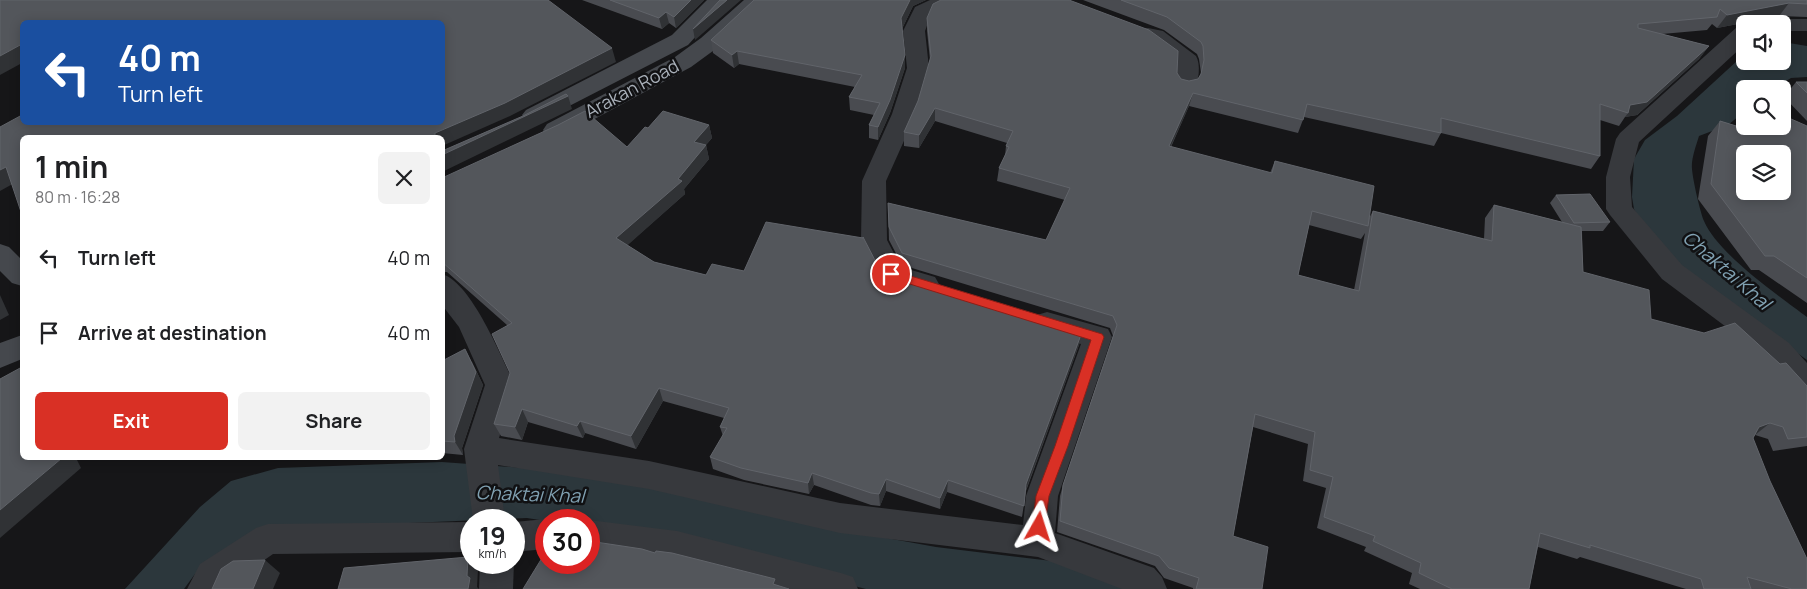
<!DOCTYPE html>
<meta charset="utf-8">
<style>
:root{--surface:#fff;--page:#f2f2f2;--text:#202124;--muted:#757577;--accent:#d93025}
body{margin:0;font-family:Manrope,sans-serif;background:var(--page);color:var(--text);height:100vh;display:flex;flex-direction:column;font-size:19px;white-space:nowrap}
*{box-sizing:border-box;margin:0}
p{font-size:16px;color:var(--muted)}
.icon{flex:none;width:28px;height:28px;fill:none;stroke:currentColor;stroke-width:2;stroke-linecap:round;stroke-linejoin:round}
.map{position:relative;flex:1;overflow:hidden}
.drawer{position:absolute;left:20px;top:135px;width:425px;height:325px;display:flex;flex-direction:column;background:var(--surface);border-radius:8px;box-shadow:0 2px 12px #0003}
.drawer>*{flex:none}
.guide{position:absolute;left:20px;top:20px;width:425px;height:105px;border-radius:8px;box-shadow:0 2px 12px #0003;background:#1a4fa0;color:#fff;overflow:hidden}
.fabs{position:absolute;left:1736px;top:15px;display:grid;gap:10px}
.fabs a{display:grid;place-items:center;width:55px;height:55px;border-radius:8px;background:var(--surface);box-shadow:0 2px 12px #0003;font-size:25px}
.speed{position:absolute;left:460px;top:509px;display:flex;gap:10px;font-size:25px;font-weight:700;text-align:center}
.speed>*{display:grid;place-content:center;width:65px;height:65px;border-radius:50%;background:var(--surface);box-shadow:0 2px 12px #0003;line-height:1}
.speed small{font-size:12px;font-weight:400}
.speed .limit{border:8px solid #d22;background:#fff;color:#111}
.pin{position:absolute;display:grid;place-items:center;width:42px;height:42px;color:#fff;margin:-21px;border:2px solid #fff;border-radius:50%;box-shadow:0 1px 5px #0007}
.me{position:absolute;width:55px;margin:-28px;rotate:6deg;stroke-linejoin:round;filter:drop-shadow(0 0 4px #0008)}
.turn{display:flex;align-items:center;gap:18px;height:105px;padding:0 15px;font-size:22px}
.turn .icon{width:65px;height:65px;stroke-width:2.5}
.turn b{display:block;font-size:35px;line-height:42px}
.round{display:grid;place-items:center;flex:none;width:52px;height:52px;border-radius:8px;background:var(--page)}
.head{display:flex;align-items:center;justify-content:space-between;height:85px;padding:0 15px}
h1{font-size:30px;font-weight:700;line-height:38px}
.button{display:flex;gap:10px;margin-top:auto;padding:10px 15px}
.button a{flex:1;height:58px;border-radius:8px;background:var(--accent);color:#fff;font-size:20px;font-weight:700;line-height:58px;text-align:center}
.button a+a{background:var(--page);color:var(--text)}
ul{padding:0;list-style:none}
li{display:flex;align-items:center;gap:15px;height:75px;padding:0 15px}
li div{flex:1}
li b{display:block;font-size:19px}
li em{font-style:normal}
.map>svg:first-child{display:block}
.water{fill:#2c373c}
.lines{fill:none;stroke-linecap:round;stroke-linejoin:round}
.street{fill:#37393d;fill-rule:evenodd}
.secondary{fill:#45484d;fill-rule:evenodd}
.wall{fill:#494b50;fill-rule:evenodd}
.shaded-wall{fill:#303235}
.building{fill:#53565b;stroke:#61646a;fill-rule:evenodd}
.route{fill:#d93025;stroke:#8d1f18}
.labels{text-anchor:middle;stroke-width:5;stroke-linejoin:round;paint-order:stroke}
.street-label{font-size:18px;fill:#a8afb8;stroke:#111113}
.water-label{font-size:19px;font-style:italic;fill:#80a1b2;stroke:#111113}
</style>
<div class="map">
<svg width="1807" height="589" viewBox="0 0 1807 589">
<rect width="100%" height="100%" fill="#161618"/>
<g class="water">
<path d="M 1783,42 L 1807,46 L 1807,77 L 1791,78 L 1773,89 L 1745,89 L 1745,111 L 1728,125 L 1699,136 C 1696,146 1691,159 1692,169 C 1693,181 1700,211 1704,221 C 1718,254 1779,296 1807,317 L 1807,360 L 1691,277 L 1649,236 L 1634,209 L 1632,197 L 1634,159 L 1645,140 L 1677,116 L 1738,60 L 1745,56 L 1745,61 L 1782,61 Z"/>
<polygon points="442,462 538,469 671,488 799,522 936,547 1052,561 1130,589 866,589 589,520 546,521 527,518 315,527 195,574 184,589 125,589 200,507 231,481 278,468"/>
</g>
<g class="lines">
<g class="street">
<polygon points="930,0 958,0 955,4 931,15 925,31 929,68 916,114 886,181 887,240 901,267 935,277 939,284 935,291 925,294 881,281 861,240 862,181 892,114 907,68 903,31 915,7"/>
<polygon points="1782,19 1807,19 1807,31 1782,31 1782,24 1772,24 1775,21"/>
<polygon points="1745,26 1745,44 1639,142 1630,177 1632,207 1682,265 1789,343 1807,363 1807,396 1797,393 1769,359 1662,279 1610,215 1606,209 1606,177 1616,139 1620,133 1737,27"/>
<path d="M 1148,28 L 1163,31 L 1196,56 C 1201,64 1199,82 1194,90 L 1186,92 L 1178,90 L 1175,85 L 1177,63 C 1169,57 1140,39 1137,34 L 1140,29 Z"/>
<path d="M 442,274 C 472,283 501,357 515,385 L 499,438 L 649,461 L 840,503 L 1023,525 L 1026,496 L 1081,344 L 1037,331 L 1033,323 L 1037,315 L 1047,312 L 1108,329 L 1112,337 L 1058,496 L 1055,533 L 1154,568 L 1162,577 L 1167,589 L 1122,589 L 1038,557 L 840,533 L 649,489 L 498,465 L 505,520 L 473,520 L 464,449 L 485,385 L 459,327 L 442,305 Z"/>
<polygon points="546,519 549,520 546,520 546,549 514,552 514,522"/>
<polygon points="588,520 589,520 677,531 841,573 853,577 858,589 778,589 677,563 589,550"/>
<polygon points="471,522 471,552 273,554 223,589 187,589 200,564 256,528 268,524"/>
<polygon points="480,562 514,562 513,589 479,589"/>
</g>
<g class="secondary">
<polygon points="707,0 729,0 688,45 542,120 534,123 526,120 522,115 526,110 672,35"/>
<polygon points="744,0 766,0 717,48 691,67 563,136 555,138 547,136 543,130 547,124 675,57 701,38"/>
<polygon points="0,244 9,247 22,260 22,286 12,283 0,271"/>
<polygon points="22,335 22,359 0,368 0,343"/>
</g>
</g>
<g class="wall">
<polygon points="582,0 704,0 676,28 669,23 662,29"/>
<polygon points="754,0 926,0 913,6 902,29 905,55 905,68 890,113 878,140 869,138 869,125 874,115 850,110 849,97 855,87 739,64 734,68 713,53 711,40"/>
<path d="M 1083,0 L 1807,0 L 1807,17 L 1779,16 L 1717,28 L 1712,24 L 1707,30 L 1662,34 L 1709,46 L 1699,59 L 1637,115 L 1625,117 L 1619,126 L 1600,120 L 1600,156 L 1591,169 L 1441,133 L 1434,146 L 1304,117 L 1298,133 L 1189,106 L 1171,147 L 1270,173 L 1275,161 L 1369,218 L 1373,211 L 1484,239 L 1485,218 L 1494,205 L 1562,222 L 1550,203 L 1556,195 L 1610,222 L 1603,231 L 1582,231 L 1583,272 L 1651,319 L 1780,364 L 1807,386 L 1807,446 L 1773,451 L 1768,439 L 1755,435 L 1753,438 L 1807,589 L 1686,589 L 1580,557 L 1577,559 L 1538,547 L 1529,589 L 1420,589 L 1409,584 L 1412,573 L 1364,551 L 1366,547 L 1317,528 L 1326,488 L 1303,481 L 1308,444 L 1253,427 L 1233,536 L 1262,589 L 1193,589 L 1193,588 L 1164,578 L 1155,566 L 1057,532 L 1060,496 L 1063,485 L 1113,336 L 1110,328 L 902,265 L 889,240 L 888,203 L 1046,240 L 1065,200 L 997,181 L 999,168 L 1005,156 L 1006,146 L 1007,143 L 935,121 L 919,148 L 904,146 L 904,132 L 918,101 L 930,60 L 927,31 L 927,18 L 1177,73 L 1181,79 L 1189,81 L 1198,79 L 1201,73 L 1199,59 L 1197,54 L 1164,30 ZM 1309,225 L 1361,239 L 1365,233 L 1354,290 L 1298,275 Z"/>
<polygon points="1796,82 1807,82 1807,121 1784,97"/>
<polygon points="1720,121 1753,131 1756,126 1807,126 1807,303 1759,270 1751,270 1698,199 1708,136"/>
<polygon points="709,125 712,138 706,145 709,159 684,189 685,194 627,245 654,262 706,275 744,271 880,270 1082,332 1079,345 1026,491 1022,517 947,492 940,509 886,491 880,506 871,505 814,485 809,494 744,480 713,469 710,457 723,436 720,427 724,418 663,401 636,449 585,433 583,438 528,422 522,440 501,436 494,424 510,373 507,325 447,272 442,272 442,178 627,147 648,128"/>
<polygon points="442,361 472,362 483,385 462,448 463,455 442,453"/>
</g>
<g class="shaded-wall">
<polygon points="691,0 704,0 676,28 674,17"/>
<polygon points="727,0 741,0 695,40 693,29"/>
<polygon points="910,0 926,0 913,6 901,31 901,18"/>
<polygon points="1789,3 1779,16 1717,28 1727,15"/>
<polygon points="666,12 669,23 662,29 659,18"/>
<polygon points="22,44 22,63 0,75 0,56"/>
<polygon points="1709,46 1699,59 1637,115 1625,117 1628,113 1630,105"/>
<polygon points="612,48 616,62 510,116 442,146 442,138 435,138 435,133"/>
<polygon points="737,51 739,64 734,68 732,55"/>
<polygon points="905,55 905,68 890,113 878,140 878,127"/>
<polygon points="1193,93 1189,106 1165,159 1169,146"/>
<polygon points="568,96 572,109 442,172 442,155"/>
<polygon points="935,108 935,121 919,148 919,135"/>
<polygon points="709,125 712,138 697,155 694,142"/>
<polygon points="706,145 709,159 684,189 685,194 620,252 616,238 678,179"/>
<polygon points="6,167 18,181 0,191 0,170"/>
<polygon points="0,295 9,315 0,320"/>
<polygon points="1082,332 1079,345 1024,495 1026,484"/>
<polygon points="465,349 472,362 483,385 462,448 463,455 455,442 454,436"/>
<polygon points="659,388 663,401 636,449 631,436"/>
<polygon points="522,409 528,422 522,440 515,427"/>
<polygon points="580,421 585,433 583,438 577,426"/>
<polygon points="1770,423 1755,435 1744,439 1759,427"/>
<polygon points="62,458 76,458 81,468 0,538 0,510"/>
<polygon points="812,473 814,485 809,494 808,483"/>
<polygon points="886,479 886,491 880,506 879,494"/>
<polygon points="948,480 947,492 940,509 940,498"/>
<polygon points="468,557 471,561 471,562 472,562 478,570 477,587 479,589 468,589 467,576"/>
<polygon points="265,560 280,573 273,589 253,589"/>
</g>
<g class="building">
<polygon points="0,0 548,0 612,48 505,103 435,133 435,138 22,138 22,215 6,167 0,170 0,127 22,115 22,122 442,122 442,22 22,22 22,44 0,56"/>
<polygon points="610,0 691,0 674,17 666,12 659,18"/>
<polygon points="720,0 727,0 693,29"/>
<polygon points="754,0 910,0 901,18 905,55 890,100 878,127 869,125 880,103 849,97 862,75 737,51 732,55 711,40"/>
<polygon points="941,0 1069,0 1149,30 1178,51 1177,73 1181,79 1189,81 1198,79 1201,74 1204,60 1203,46 1201,42 1167,17 1121,0 1807,0 1807,4 1789,3 1727,15 1720,9 1717,17 1638,24 1638,28 1709,46 1647,102 1630,105 1628,113 1600,104 1600,156 1441,118 1441,133 1307,104 1303,120 1193,93 1169,146 1272,173 1275,161 1374,186 1368,226 1312,211 1298,275 1359,291 1373,211 1492,241 1494,205 1581,227 1583,272 1649,290 1651,319 1704,333 1735,323 1780,364 1786,363 1807,386 1807,437 1788,439 1783,427 1770,423 1759,427 1753,438 1770,481 1807,559 1807,589 1792,589 1747,577 1751,589 1704,589 1701,579 1590,545 1590,548 1540,533 1529,589 1452,589 1419,573 1421,563 1373,541 1375,536 1324,517 1333,477 1310,470 1315,432 1255,414 1233,536 1268,547 1262,589 1196,589 1199,578 1169,568 1159,556 1060,521 1063,485 1117,325 1113,316 902,253 889,227 888,203 1046,240 1070,188 999,168 1009,147 1006,146 1013,131 935,108 919,135 904,132 918,101 931,56 927,18 933,4"/>
<polygon points="1796,82 1807,82 1807,93"/>
<polygon points="566,94 568,96 442,155 442,151 523,116"/>
<polygon points="585,111 627,147 645,127 648,128 663,111 709,125 694,142 706,145 678,179 682,181 616,238 654,262 706,275 712,264 744,271 766,222 863,238 863,237 880,270 1082,332 1026,484 1024,506 948,480 940,498 886,479 879,494 871,493 812,473 808,483 741,468 710,457 727,428 720,427 729,408 659,388 631,436 580,421 577,426 522,409 515,427 494,424 510,373 492,334 512,323 442,262 442,178 558,125"/>
<path d="M 1782,115 L 1807,126 L 1807,278 L 1774,256 L 1765,256 L 1711,184 L 1720,121 L 1756,132 L 1760,126 L 1782,126 ZM 1745,154 L 1782,154 L 1782,191 L 1745,191 Z"/>
<polygon points="1590,194 1610,222 1574,223 1556,195"/>
<polygon points="465,349 476,372 454,436 455,442 442,441 442,361"/>
<polygon points="22,367 22,458 62,458 0,510 0,379"/>
<polygon points="589,541 642,549 655,553 656,551 672,553 775,579 773,584 789,589 523,589 545,553 546,553 546,562 589,562"/>
<polygon points="468,557 467,576 470,578 468,589 338,589 344,568"/>
<polygon points="265,560 253,589 212,589 221,569 233,561"/>
</g>
<polygon class="route" points="891,270 1102,334 1104,337 1068,446 1049,496 1044,532 1039,533 1034,532 1032,527 1036,496 1055,446 1091,340 887,277 886,274"/>
<g class="labels">
<g class="street-label">
<text transform="translate(632 89) rotate(-28)" y="6">Arakan Road</text>
</g>
<g class="water-label">
<text transform="translate(1727 270) rotate(41)" y="7">Chaktai Khal</text>
<text transform="translate(530 494) rotate(2)" y="7">Chaktai Khal</text>
</g>
</g>
</svg>
<div class="fabs">
<a><svg class="icon" aria-label="sound" viewBox="0 0 24 24"><path d="M4 9h4l5-4v14l-5-4H4zM17 9q2 3 0 6"/></svg></a>
<a><svg class="icon" aria-label="search" viewBox="0 0 24 24"><circle cx="10" cy="10" r="6"/><path d="M15 15l6 6"/></svg></a>
<a><svg class="icon" aria-label="layers" viewBox="0 0 24 24"><path d="M12 4l9 5-9 5-9-5zM3 14l9 5 9-5"/></svg></a>
</div>
<div class="speed"><div>19<small>km/h</small></div><div class="limit">30</div></div>
<div class="pin" style="left:891px;top:274px;background:#d93025"><svg class="icon" aria-label="arrive" viewBox="0 0 24 24"><path d="M6 21V4h12l-3 4 3 4H6"/></svg></div>
<svg class="me" style="left:1039px;top:527px" viewBox="-20 -20 40 40"><path d="M0-17L14 15 0 8-14 15z" fill="#d93025" stroke="#fff" stroke-width="4"/></svg>
<div class="guide">
<div class="turn"><svg class="icon" aria-label="left" viewBox="0 0 24 24"><path d="M17 20v-9H6M10 6l-5 5 5 5"/></svg><div><b>40 m</b>Turn left</div></div>
</div>
<section class="drawer">
<div class="head"><div><h1>1 min</h1><p>80 m · 16:28</p></div><a class="round"><svg class="icon" aria-label="close" viewBox="0 0 24 24"><path d="M6 6l12 12M18 6L6 18"/></svg></a></div>
<ul>
<li><svg class="icon" aria-label="left" viewBox="0 0 24 24"><path d="M17 20v-9H6M10 6l-5 5 5 5"/></svg><div><b>Turn left</b></div><em>40 m</em></li>
<li><svg class="icon" aria-label="arrive" viewBox="0 0 24 24"><path d="M6 21V4h12l-3 4 3 4H6"/></svg><div><b>Arrive at destination</b></div><em>40 m</em></li>
</ul>
<div class="button"><a>Exit</a><a>Share</a></div>
</section>
</div>
